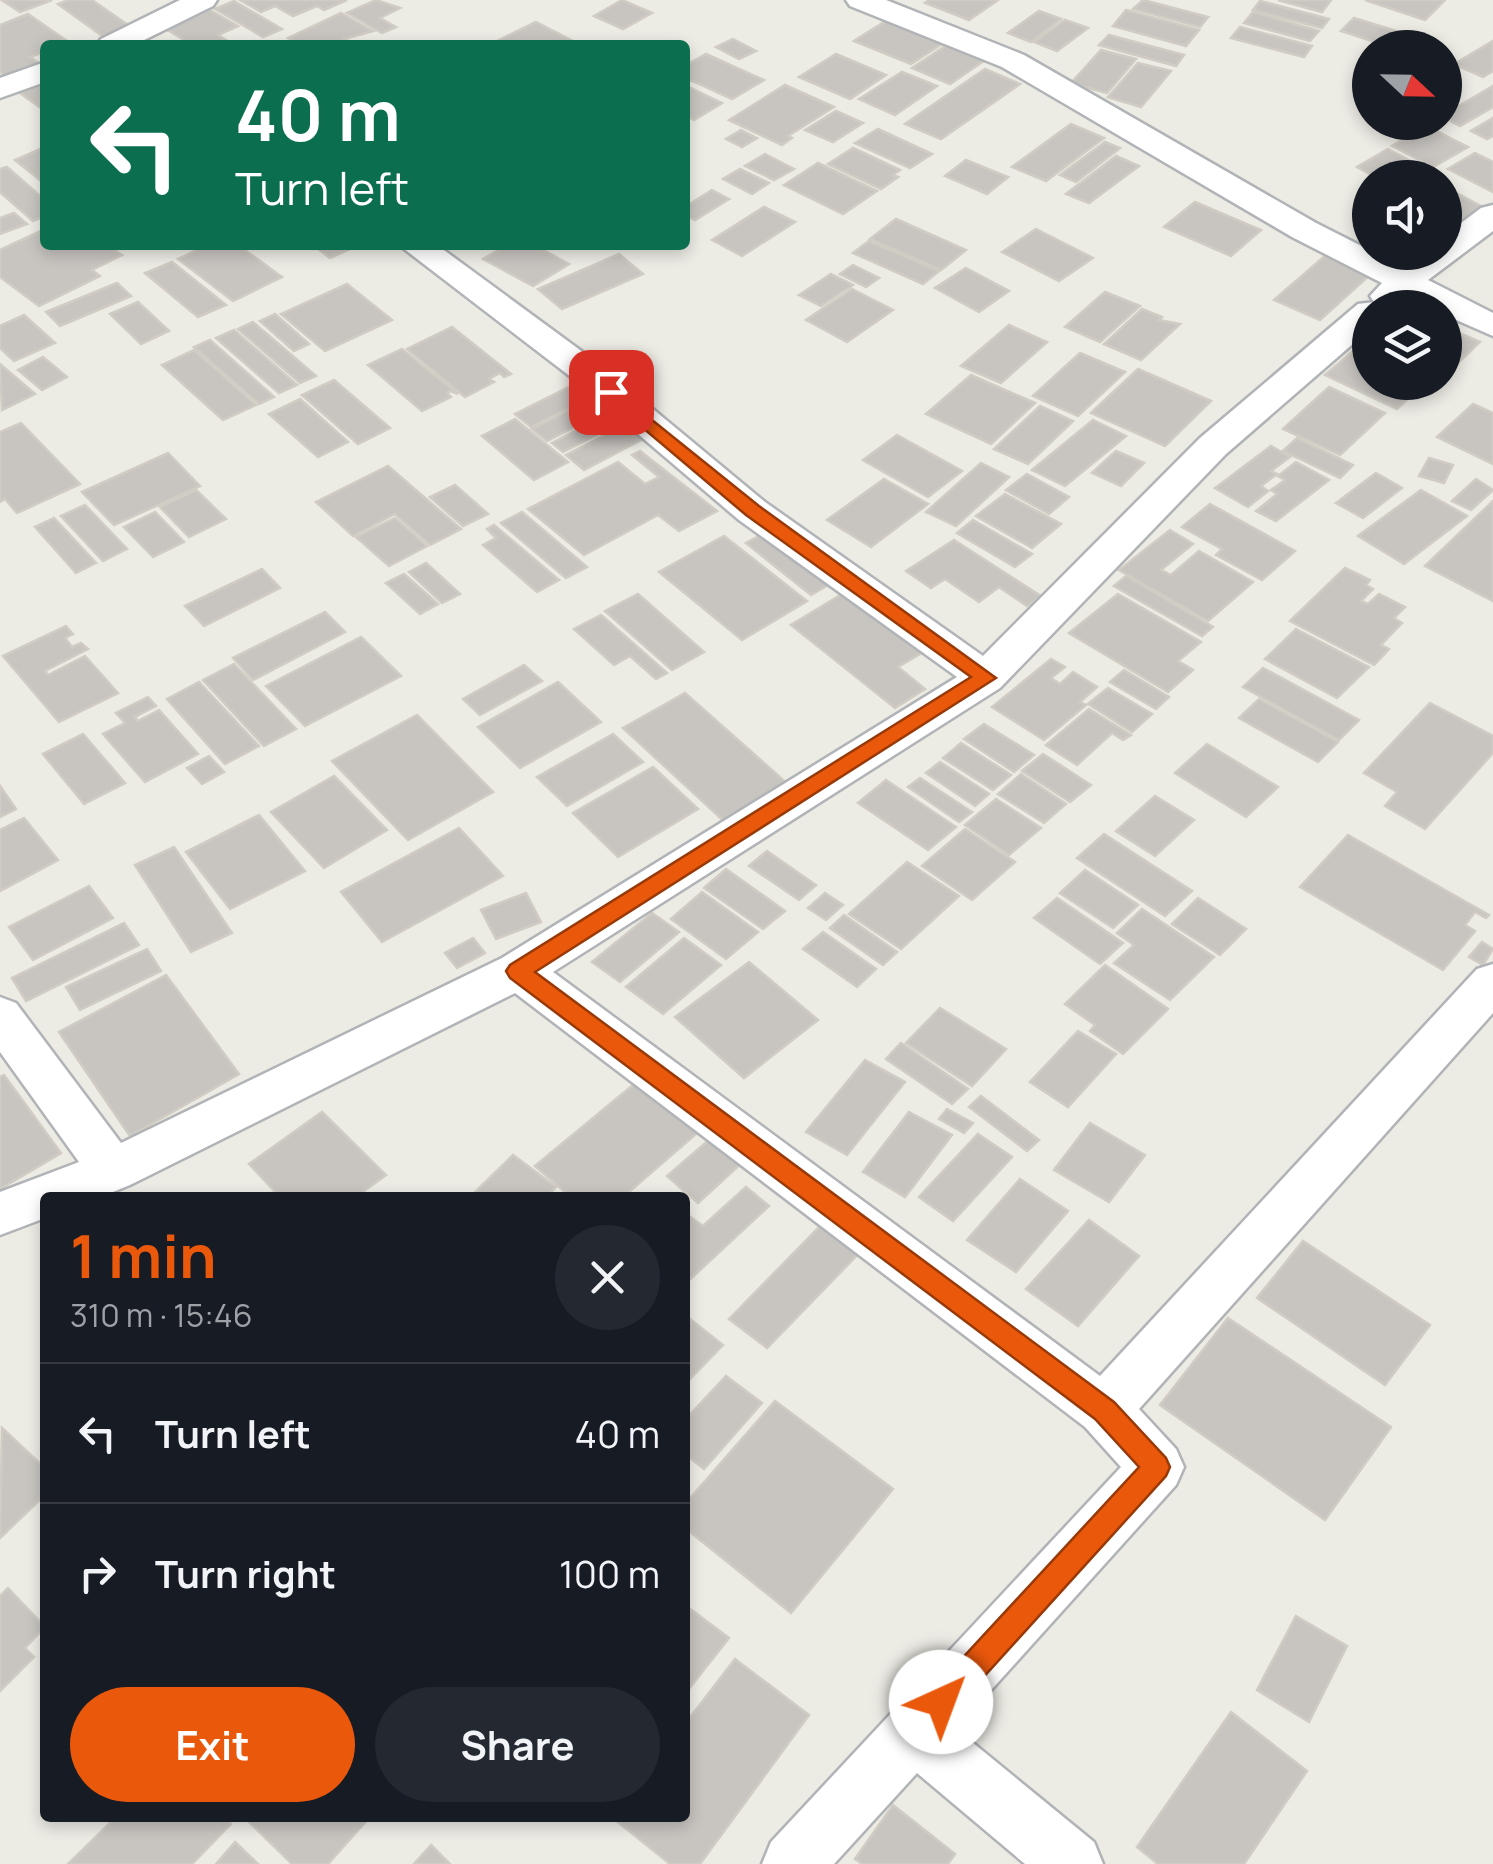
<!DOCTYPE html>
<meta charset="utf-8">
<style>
:root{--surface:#171b24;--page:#242831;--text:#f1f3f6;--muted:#9ea1a6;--line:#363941;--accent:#ea580c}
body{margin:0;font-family:Manrope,sans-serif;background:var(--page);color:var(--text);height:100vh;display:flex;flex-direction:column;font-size:38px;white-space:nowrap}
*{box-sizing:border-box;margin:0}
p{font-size:32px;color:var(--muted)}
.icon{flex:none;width:55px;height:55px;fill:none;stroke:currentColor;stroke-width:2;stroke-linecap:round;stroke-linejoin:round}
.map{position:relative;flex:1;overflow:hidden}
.drawer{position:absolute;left:40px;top:1192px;width:650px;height:630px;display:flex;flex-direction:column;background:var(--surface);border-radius:10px;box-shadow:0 5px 15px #0003}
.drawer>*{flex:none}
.hud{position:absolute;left:40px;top:40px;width:650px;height:210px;border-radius:10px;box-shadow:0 5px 15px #0003;background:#0b6e4f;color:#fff;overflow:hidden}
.needle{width:65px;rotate:112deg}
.controls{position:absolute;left:1352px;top:30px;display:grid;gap:20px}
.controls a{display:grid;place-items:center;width:110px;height:110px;border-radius:50%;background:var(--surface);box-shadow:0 5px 15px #0003;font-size:50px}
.pin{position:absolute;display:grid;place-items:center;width:85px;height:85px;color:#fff;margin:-42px;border-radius:20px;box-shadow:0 5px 15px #0006}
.me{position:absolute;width:110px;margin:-55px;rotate:43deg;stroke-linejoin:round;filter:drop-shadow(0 0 8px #0008)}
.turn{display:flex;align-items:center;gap:35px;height:210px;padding:0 30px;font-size:45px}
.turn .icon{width:130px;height:130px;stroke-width:2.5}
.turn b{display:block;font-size:70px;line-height:85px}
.round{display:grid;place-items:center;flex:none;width:105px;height:105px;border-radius:52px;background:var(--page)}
.summary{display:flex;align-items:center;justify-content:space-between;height:170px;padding:0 30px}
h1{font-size:60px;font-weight:700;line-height:75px;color:var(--accent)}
.cta{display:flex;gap:20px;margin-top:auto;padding:20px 30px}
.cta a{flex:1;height:115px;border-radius:60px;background:var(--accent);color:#fff;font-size:40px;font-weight:700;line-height:115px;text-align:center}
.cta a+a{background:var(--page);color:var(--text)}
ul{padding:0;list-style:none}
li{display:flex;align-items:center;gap:30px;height:140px;padding:0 30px;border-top:2px solid var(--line)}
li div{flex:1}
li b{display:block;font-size:38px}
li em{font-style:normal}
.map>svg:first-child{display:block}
.building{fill:#c8c5c1;stroke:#d0ccc3;stroke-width:2.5}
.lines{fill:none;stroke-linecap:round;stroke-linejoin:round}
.street-casing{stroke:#b1b4b7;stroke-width:5}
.street{fill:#fff;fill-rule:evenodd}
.route{fill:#ea580c;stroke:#983908;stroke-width:2.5}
</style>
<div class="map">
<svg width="1493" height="1864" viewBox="0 0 1493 1864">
<rect width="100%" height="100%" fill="#ecebe4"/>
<g class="building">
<polygon points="2,0 52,0 20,12"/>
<polygon points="69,0 92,0 135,30 108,40 58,4"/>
<polygon points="240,0 347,0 324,10 317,6 293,16 275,6 261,12"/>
<polygon points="376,0 400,8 380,18 396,27 382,33 347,13"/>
<polygon points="622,0 652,13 623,29 594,16"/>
<polygon points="929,0 998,0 969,20 925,3"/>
<polygon points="1143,0 1208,17 1200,27 1133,9"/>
<polygon points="1278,0 1331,0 1322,12"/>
<polygon points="1365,0 1445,0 1425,20"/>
<polygon points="234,1 282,29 263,37 215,9"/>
<polygon points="1260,1 1329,19 1322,28 1253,10"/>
<polygon points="210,10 238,26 218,35 234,45 192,45 166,29"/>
<polygon points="1126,10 1199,30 1186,46 1113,26"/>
<polygon points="1039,11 1061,19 1031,42 1008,33"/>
<polygon points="1253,12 1319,31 1310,41 1244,23"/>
<polygon points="341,13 373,31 344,39 356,45 301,45 288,38"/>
<polygon points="28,14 73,45 45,45 45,55 41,53 30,57 44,67 11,81 0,72 0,25"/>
<polygon points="1354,18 1400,32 1387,46 1341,31"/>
<polygon points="889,19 945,42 911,64 854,41"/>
<polygon points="1065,20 1088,28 1057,51 1034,42"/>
<polygon points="536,22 581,45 489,45"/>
<polygon points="1240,27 1312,46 1304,57 1231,38"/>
<polygon points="1109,35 1184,55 1176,66 1099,45"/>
<polygon points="733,39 756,51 739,59 716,47"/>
<polygon points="1493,41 1493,71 1483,77 1454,64"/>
<polygon points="947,45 985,60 950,84 912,68"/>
<polygon points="1101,50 1136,59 1107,93 1071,83"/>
<polygon points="706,54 764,80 732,99 693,81 685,81 685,66"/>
<polygon points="836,54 886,75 850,99 799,77"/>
<polygon points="1138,63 1171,71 1141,107 1108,97"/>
<polygon points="985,69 1020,84 941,139 905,124"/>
<polygon points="902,72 937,86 895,115 859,99"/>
<polygon points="45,83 45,111 20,93"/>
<polygon points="685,85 722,103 694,120 685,115"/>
<polygon points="785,85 834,107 788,136 792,138 782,145 729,120"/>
<polygon points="1493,86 1493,107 1460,126 1445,118 1445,114"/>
<polygon points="836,111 863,123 833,142 805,130"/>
<polygon points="1493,118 1493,136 1487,139 1471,131"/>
<polygon points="1071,124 1104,138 1046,181 1012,167"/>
<polygon points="1427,126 1468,147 1433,167 1392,146"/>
<polygon points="878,129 932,154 910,168 855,143"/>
<polygon points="741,130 757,138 742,147 726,139"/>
<polygon points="1105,142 1120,148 1076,182 1060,175"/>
<polygon points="45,147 45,179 41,181 15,160"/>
<polygon points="853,148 900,170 893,175 898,177 881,189 828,164"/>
<polygon points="1388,149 1430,171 1419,178 1377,178 1357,167"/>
<polygon points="1475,153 1493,162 1493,192 1448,169"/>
<polygon points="765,154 794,169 774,180 745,166"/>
<polygon points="1116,156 1139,166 1089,203 1066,194"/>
<polygon points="966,160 1008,177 987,194 945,176"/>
<polygon points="818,163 877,191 843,214 784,185"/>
<polygon points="7,167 45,200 45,216 33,221 0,192 0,169"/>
<polygon points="740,169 769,183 752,194 723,179"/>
<polygon points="1445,187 1483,207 1445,230"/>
<polygon points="712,190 729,199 695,220 685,215 685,207"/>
<polygon points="1195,202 1261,230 1231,256 1164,227"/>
<polygon points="764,207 795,222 742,256 712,240"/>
<polygon points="14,213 27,224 0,234 0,218"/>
<polygon points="896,219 966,250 941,270 870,239"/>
<polygon points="45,229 45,245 107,245 122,255 92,270 100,276 39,306 0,277 0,250"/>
<polygon points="1036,229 1093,258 1059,281 1002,252"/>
<polygon points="869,241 939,271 923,284 853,253"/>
<polygon points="208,245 238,245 282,277 233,301 178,259"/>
<polygon points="313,245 359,245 330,258"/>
<polygon points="507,245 534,245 569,264 533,286 483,259"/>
<polygon points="619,254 643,274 562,309 538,289"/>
<polygon points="1326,255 1371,274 1320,320 1274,300"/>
<polygon points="172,262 226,305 198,317 145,273"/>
<polygon points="853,265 879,278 866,287 840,274"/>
<polygon points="966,268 1009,291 979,312 935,288"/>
<polygon points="831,274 853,285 821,306 799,295"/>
<polygon points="117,283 131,296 60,326 46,312"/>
<polygon points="347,284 392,320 325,351 281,314"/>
<polygon points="852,289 893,310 847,342 806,320"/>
<polygon points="1105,292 1140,306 1100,342 1065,327"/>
<polygon points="138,302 169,331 141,344 110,314"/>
<polygon points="1142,309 1162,317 1159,320 1180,324 1141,360 1104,344"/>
<polygon points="275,314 309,344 294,351 260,321"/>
<polygon points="24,315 55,343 14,361 0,348 0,326"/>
<polygon points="253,322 316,376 300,383 238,329"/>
<polygon points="1009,325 1047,342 1001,383 961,366"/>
<polygon points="452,327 511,374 504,377 500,373 489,379 494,382 465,397 407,349"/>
<polygon points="1445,327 1480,342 1458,363 1445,358"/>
<polygon points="234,330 297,385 279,393 216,338"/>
<polygon points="210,340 274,397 259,404 194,347"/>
<polygon points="1360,345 1370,350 1370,382 1426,382 1397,409 1325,375"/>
<polygon points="402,349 458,394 451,391 447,393 451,397 422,411 368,365"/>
<polygon points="194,350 256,405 223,420 162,365"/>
<polygon points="1080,353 1125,372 1078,416 1033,396"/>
<polygon points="43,357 67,377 42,390 18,370"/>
<polygon points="0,364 35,394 2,410"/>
<polygon points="1138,369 1211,401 1165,446 1091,413"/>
<polygon points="971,375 1035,403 991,444 926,414"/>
<polygon points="334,380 390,428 358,444 302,395"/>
<polygon points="583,380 599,392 531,427 515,414"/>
<polygon points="1329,387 1385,413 1340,455 1283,429"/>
<polygon points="601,394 616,406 547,441 532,429"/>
<polygon points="300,399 348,442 318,457 269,414"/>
<polygon points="1473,404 1493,413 1493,464 1437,437"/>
<polygon points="1040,406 1073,421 1028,464 994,449"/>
<polygon points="619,408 631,417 563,452 552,443"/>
<polygon points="644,415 662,429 584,470 566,455"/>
<polygon points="515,419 568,462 534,480 482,436"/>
<polygon points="1093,420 1126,436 1065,486 1032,470"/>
<polygon points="21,423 80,484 17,513 5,499 0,502 0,432"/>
<polygon points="897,435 962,471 928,497 863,460"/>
<polygon points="1297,438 1353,465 1340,478 1283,451"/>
<polygon points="1271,446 1290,457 1271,471 1277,474 1261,486 1268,491 1248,507 1215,488"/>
<polygon points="640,451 717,511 679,531 658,515 584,555 528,509 618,462 645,484 659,477 632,455"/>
<polygon points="1116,451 1144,463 1121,486 1092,473"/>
<polygon points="168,453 200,486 114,525 82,492"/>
<polygon points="1429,458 1453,465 1444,483 1419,476"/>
<polygon points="1296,462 1329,480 1276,521 1256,511 1277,494 1271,490 1285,480 1278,476"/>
<polygon points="981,463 1009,477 956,526 926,512"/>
<polygon points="388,466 461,529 430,545 395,514 353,536 316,502"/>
<polygon points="1376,473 1402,488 1363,518 1336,503"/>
<polygon points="1027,474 1069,497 1049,514 1006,490"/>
<polygon points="884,479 928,504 871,547 827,520"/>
<polygon points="1476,479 1493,490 1471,510 1452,501"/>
<polygon points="455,485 488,514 463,526 430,497"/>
<polygon points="196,490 226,519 189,537 160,507"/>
<polygon points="1421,490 1467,516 1404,564 1358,536"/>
<polygon points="1005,494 1061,524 1032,548 976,516"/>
<polygon points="1493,501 1493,601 1425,566"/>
<polygon points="1210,504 1295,551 1262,580 1216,555 1222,549 1182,527"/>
<polygon points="85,505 127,549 103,561 61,516"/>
<polygon points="155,512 184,542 153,557 124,527"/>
<polygon points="522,512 587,567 566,578 501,523"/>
<polygon points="54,518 96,563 76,573 35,527"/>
<polygon points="395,518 427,546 389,566 356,537"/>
<polygon points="973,520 1032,554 1015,567 957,533"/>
<polygon points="494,525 559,580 537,592 483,545 496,538 487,529"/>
<polygon points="1170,530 1193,544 1161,570 1171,575 1199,551 1253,582 1208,621 1119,570"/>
<polygon points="767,532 833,582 811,595 746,543"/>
<polygon points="724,536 807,601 742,640 659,572"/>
<polygon points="954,540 1041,596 1027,606 999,587 979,602 945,579 931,588 906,571"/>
<polygon points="426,563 460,594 442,603 409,572"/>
<polygon points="1345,568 1370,580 1366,585 1373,589 1361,601 1368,604 1379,594 1405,607 1394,618 1402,623 1381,645 1389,649 1374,665 1290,621"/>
<polygon points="262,569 280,588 204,626 185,606"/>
<polygon points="404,574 438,604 420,614 386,583"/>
<polygon points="1126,576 1213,627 1202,636 1114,586"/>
<polygon points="852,588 930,648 898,667 925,689 895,708 791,625"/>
<polygon points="638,594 704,652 672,670 605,611"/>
<polygon points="1118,594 1201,642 1178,661 1193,670 1168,692 1069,633"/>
<polygon points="325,612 345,632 253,680 233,658"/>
<polygon points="601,615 667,673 656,679 630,656 614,665 574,629"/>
<polygon points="66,626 73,634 65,638 72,647 81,643 88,649 45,671 48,675 85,656 118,693 59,722 3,656"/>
<polygon points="1296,629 1369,667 1337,698 1265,659"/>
<polygon points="361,637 401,676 305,726 266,686"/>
<polygon points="1051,659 1065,667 1051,678 1060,684 1073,672 1097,687 1080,702 1086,705 1044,740 992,707"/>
<polygon points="234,664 296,729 264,746 203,680"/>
<polygon points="524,665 542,681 480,715 463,699"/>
<polygon points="1263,668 1359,720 1339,740 1243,687"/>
<polygon points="1124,670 1169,697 1156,709 1110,682"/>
<polygon points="199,682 259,746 225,764 167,699"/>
<polygon points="558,682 601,722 520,768 478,727"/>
<polygon points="1108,688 1152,714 1132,732 1088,704"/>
<polygon points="685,693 790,786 727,824 623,728"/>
<polygon points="148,697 156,706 135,717 138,721 159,710 198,754 145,782 103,734 125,723 116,713"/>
<polygon points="1259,699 1338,742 1318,762 1239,718"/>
<polygon points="1430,703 1493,736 1493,753 1425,829 1385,806 1397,792 1364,773"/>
<polygon points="1089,709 1131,735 1123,740 1112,733 1077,765 1046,745"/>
<polygon points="417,715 493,792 408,840 332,761"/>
<polygon points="984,724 1034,755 1014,772 964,739"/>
<polygon points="83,734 125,783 84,804 43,754"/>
<polygon points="613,734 643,762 567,806 537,777"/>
<polygon points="961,743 1011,775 993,790 943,758"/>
<polygon points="1207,744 1278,787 1246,817 1175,773"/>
<polygon points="1043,754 1091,785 1070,802 1022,771"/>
<polygon points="209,756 224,772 202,784 187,768"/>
<polygon points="940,762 989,794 975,806 926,773"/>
<polygon points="653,767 698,809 618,857 573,813"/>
<polygon points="1021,774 1066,804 1044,823 998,794"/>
<polygon points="334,776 387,830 324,868 271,812"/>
<polygon points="920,778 972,812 959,822 908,787"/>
<polygon points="886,780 956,827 928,850 858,803"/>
<polygon points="0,786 16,809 0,817"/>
<polygon points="1155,796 1194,820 1155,856 1116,831"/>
<polygon points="996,799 1041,828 1009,855 965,825"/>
<polygon points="259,815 305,871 230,909 186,852"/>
<polygon points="24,818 58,860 0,891 0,830"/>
<polygon points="459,828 503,876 382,942 341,892"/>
<polygon points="965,829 1015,862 972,900 922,866"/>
<polygon points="1104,834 1192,891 1165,916 1077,858"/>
<polygon points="1348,835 1489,915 1486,918 1475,912 1465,925 1475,931 1443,970 1300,887"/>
<polygon points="174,847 232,933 191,952 135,865"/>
<polygon points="767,851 816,885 799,900 749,866"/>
<polygon points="907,862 959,896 901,949 849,914"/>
<polygon points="726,869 785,911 763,929 704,888"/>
<polygon points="1085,870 1138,905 1113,928 1060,893"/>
<polygon points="89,886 113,918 33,960 9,927"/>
<polygon points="702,892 758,932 726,959 671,919"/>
<polygon points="526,893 541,922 496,939 481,910"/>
<polygon points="825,893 843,905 826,920 808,908"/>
<polygon points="1057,898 1123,943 1100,964 1034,918"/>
<polygon points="1198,898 1246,929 1220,955 1172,924"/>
<polygon points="1142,909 1214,957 1170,1000 1114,963 1134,945 1117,933"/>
<polygon points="652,913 679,932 620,982 592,962"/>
<polygon points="844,915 897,952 883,965 830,928"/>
<polygon points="124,923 139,945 26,1001 12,978"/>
<polygon points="823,932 876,969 857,987 803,949"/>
<polygon points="473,938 485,953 457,968 445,953"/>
<polygon points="684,938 721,965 663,1014 626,987"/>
<polygon points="1482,942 1493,949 1483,965 1469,957"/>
<polygon points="147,949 161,971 80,1010 66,987"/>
<polygon points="749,962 818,1020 744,1078 675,1017"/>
<polygon points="1105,965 1168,1009 1123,1054 1090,1031 1095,1025 1065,1004"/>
<polygon points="166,975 239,1074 130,1136 59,1032"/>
<polygon points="940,1008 1006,1049 972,1086 906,1043"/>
<polygon points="1078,1031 1116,1054 1068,1107 1030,1082"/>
<polygon points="901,1043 968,1089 952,1104 886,1059"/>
<polygon points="865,1060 905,1082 847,1155 806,1132"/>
<polygon points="4,1075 61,1153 0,1189 0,1077"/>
<polygon points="644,1076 704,1127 622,1198 572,1198 535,1166"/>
<polygon points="981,1096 1039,1140 1027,1151 969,1107"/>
<polygon points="947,1109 973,1123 964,1133 939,1119"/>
<polygon points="322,1112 386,1175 360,1194 363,1198 281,1198 249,1164"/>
<polygon points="909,1112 952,1135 905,1197 863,1172"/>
<polygon points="1090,1123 1145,1155 1109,1202 1054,1170"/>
<polygon points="716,1134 746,1159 698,1203 667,1176"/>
<polygon points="978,1134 1012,1157 953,1221 919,1197"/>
<polygon points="513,1155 556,1187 545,1198 469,1198"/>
<polygon points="1020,1179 1068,1211 1016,1272 967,1240"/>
<polygon points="746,1187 769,1206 685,1284 685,1213 703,1226"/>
<polygon points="829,1217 867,1245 767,1348 729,1319"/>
<polygon points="1089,1220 1139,1256 1078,1326 1026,1289"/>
<polygon points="1303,1241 1430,1325 1385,1385 1257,1298"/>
<polygon points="685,1315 723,1345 685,1384"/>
<polygon points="1228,1318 1391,1427 1325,1520 1160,1405"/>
<polygon points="726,1376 762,1403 704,1469 685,1454 685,1420"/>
<polygon points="775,1401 893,1489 791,1613 685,1528 685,1504"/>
<polygon points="2,1428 45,1468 45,1495 0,1538"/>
<polygon points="8,1588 45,1627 25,1648 34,1657 0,1691 0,1596"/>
<polygon points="685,1605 729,1638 685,1694"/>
<polygon points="1296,1616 1347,1646 1309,1722 1257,1690"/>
<polygon points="735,1659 809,1715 700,1864 670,1864 613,1818 685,1818 685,1724"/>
<polygon points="1231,1712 1307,1771 1244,1864 1158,1864 1137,1847"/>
<polygon points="893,1805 955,1854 948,1864 862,1864 855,1859"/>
<polygon points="115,1818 225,1818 231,1824 192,1864 68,1864"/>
<polygon points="245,1818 369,1818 328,1864 292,1864"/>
<polygon points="235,1842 258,1864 216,1864"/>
<polygon points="431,1845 450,1864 414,1864"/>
</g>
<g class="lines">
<g class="street-casing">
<g id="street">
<polygon points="180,0 217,0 213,6 134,45 96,45 101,39"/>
<polygon points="846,0 886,0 1024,55 1316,223 1403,267 1422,252 1445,252 1445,235 1481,208 1493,205 1493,231 1428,280 1493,313 1493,336 1445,315 1445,308 1430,308 1408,296 1399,303 1370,308 1370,329 1226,454 1000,688 553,972 1100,1376 1477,969 1493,964 1493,1013 1139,1409 1176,1449 1184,1467 1176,1485 956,1729 1094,1842 1103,1864 1025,1864 917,1773 834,1864 762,1864 771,1842 1121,1467 1085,1427 515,993 130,1185 98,1198 45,1198 45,1218 0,1235 0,1192 79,1162 0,1052 0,997 16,1003 121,1143 502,958 957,677 739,520 571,377 399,245 437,245 595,361 765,502 983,656 1200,438 1358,304 1374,302 1370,296 1382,283 1292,237 1002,67 850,6"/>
<polygon points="45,62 45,82 0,98 0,78"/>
</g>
</g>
<use href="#street" class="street"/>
</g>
<polygon class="route" points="611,387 759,506 996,678 535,972 1114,1402 1166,1458 1170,1467 1166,1476 951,1713 941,1717 931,1713 926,1702 931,1692 1139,1467 1095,1419 510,978 506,971 510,965 971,677 746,515 605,396 602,392"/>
</svg>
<div class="controls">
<a><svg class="needle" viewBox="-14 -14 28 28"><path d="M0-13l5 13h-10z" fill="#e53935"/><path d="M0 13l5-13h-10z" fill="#9ea1a6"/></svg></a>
<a><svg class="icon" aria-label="sound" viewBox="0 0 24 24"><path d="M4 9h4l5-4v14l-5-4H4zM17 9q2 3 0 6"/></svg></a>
<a><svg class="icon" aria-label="layers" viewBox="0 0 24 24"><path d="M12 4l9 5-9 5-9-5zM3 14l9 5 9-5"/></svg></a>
</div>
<div class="pin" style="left:611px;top:392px;background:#d93025"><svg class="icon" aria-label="arrive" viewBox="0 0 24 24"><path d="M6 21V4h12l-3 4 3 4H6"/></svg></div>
<svg class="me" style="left:941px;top:1702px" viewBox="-20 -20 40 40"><circle r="19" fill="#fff"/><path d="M0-13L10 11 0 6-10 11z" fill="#ea580c"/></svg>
<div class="hud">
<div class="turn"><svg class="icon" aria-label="left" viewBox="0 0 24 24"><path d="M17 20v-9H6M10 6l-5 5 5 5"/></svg><div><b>40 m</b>Turn left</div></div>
</div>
<section class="drawer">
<div class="summary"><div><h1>1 min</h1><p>310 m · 15:46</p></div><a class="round"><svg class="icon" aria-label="close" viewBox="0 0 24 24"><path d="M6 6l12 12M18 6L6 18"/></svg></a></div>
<ul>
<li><svg class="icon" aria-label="left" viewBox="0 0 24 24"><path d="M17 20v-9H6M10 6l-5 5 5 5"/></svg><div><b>Turn left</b></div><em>40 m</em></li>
<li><svg class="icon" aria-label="right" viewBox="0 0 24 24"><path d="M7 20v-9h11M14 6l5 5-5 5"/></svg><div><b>Turn right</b></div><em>100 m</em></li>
</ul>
<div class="cta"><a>Exit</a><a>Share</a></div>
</section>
</div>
